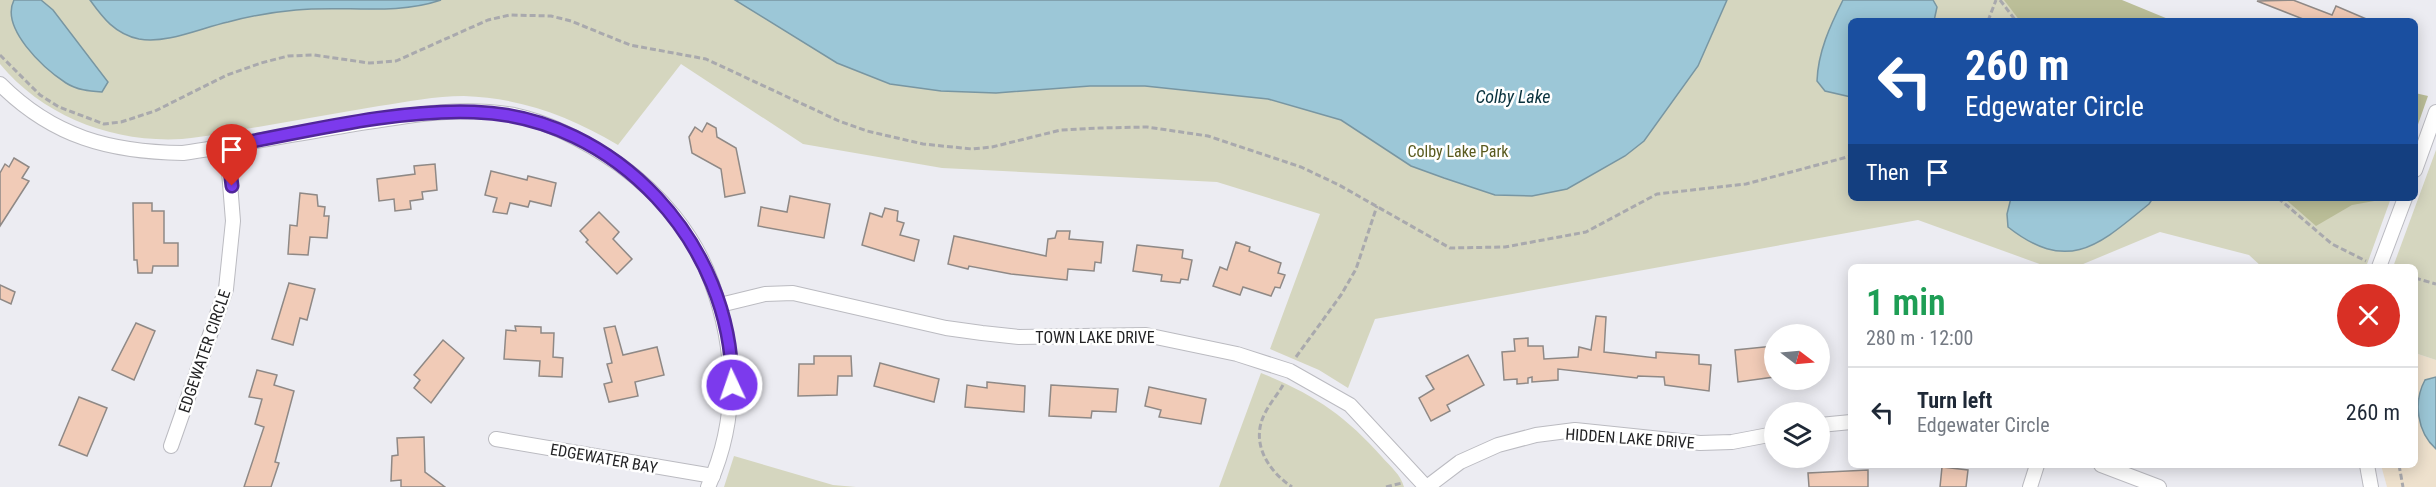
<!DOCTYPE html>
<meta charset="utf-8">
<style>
:root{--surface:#fff;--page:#f6f6f7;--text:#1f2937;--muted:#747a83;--line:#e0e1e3}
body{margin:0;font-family:"Roboto Condensed",sans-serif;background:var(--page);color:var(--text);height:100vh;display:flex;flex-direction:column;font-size:22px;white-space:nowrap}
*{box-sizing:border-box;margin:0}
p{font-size:20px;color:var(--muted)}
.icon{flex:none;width:33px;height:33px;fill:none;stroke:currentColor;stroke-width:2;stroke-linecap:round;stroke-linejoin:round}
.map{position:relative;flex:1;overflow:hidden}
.side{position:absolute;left:1848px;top:264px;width:570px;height:204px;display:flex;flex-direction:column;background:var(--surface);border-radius:9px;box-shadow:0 3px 15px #0003}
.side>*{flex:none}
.hud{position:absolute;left:1848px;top:18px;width:570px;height:183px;border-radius:9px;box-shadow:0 3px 15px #0003;background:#1a4fa0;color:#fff;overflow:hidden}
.needle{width:39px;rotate:106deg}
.controls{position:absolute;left:1764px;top:324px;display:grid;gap:12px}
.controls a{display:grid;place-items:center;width:66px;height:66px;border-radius:50%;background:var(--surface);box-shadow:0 3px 15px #0003;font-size:30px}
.pin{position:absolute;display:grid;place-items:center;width:51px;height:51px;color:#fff;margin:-62px -26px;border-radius:50% 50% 50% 0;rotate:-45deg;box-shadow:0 0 6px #0007}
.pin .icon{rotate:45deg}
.me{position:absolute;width:66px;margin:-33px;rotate:357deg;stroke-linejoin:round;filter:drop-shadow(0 0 4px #0008)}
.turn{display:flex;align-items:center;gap:21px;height:126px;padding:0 18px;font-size:27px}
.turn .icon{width:78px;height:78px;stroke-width:2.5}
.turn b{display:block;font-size:42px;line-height:51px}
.then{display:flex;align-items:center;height:57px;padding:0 18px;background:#0003;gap:12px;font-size:22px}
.round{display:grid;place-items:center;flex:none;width:63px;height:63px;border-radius:32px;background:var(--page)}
.overview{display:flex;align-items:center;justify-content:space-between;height:102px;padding:0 18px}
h1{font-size:36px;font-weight:600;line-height:45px;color:#1e9e55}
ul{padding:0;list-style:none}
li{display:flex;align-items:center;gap:18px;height:90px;padding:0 18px;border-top:2px solid var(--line)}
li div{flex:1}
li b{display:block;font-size:22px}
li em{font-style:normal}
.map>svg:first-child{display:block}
.education{fill:#eee1cd}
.green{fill:#d5d6bf}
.forest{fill:#bbbe98}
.water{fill:#9cc7d7;stroke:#7896a2;stroke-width:1.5}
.building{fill:#f1cbb7;stroke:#8f8986;stroke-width:1.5}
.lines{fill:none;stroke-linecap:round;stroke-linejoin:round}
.minor-casing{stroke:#bbbbc1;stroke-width:16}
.path{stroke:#a9a9ad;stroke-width:3;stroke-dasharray:6 3;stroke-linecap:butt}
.minor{stroke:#fff;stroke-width:14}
.route-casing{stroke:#51269a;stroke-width:15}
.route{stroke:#7c3aed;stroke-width:10}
.labels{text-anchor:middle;stroke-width:5;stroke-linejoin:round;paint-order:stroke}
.park-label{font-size:16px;fill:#5a5b1f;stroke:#fff}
.street-label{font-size:16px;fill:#232325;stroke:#fff}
.water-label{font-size:18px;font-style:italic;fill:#08313d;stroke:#fff}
</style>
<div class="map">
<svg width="2436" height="487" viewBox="0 0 2436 487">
<rect width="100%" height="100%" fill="#ececf2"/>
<polygon class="education" points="2415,353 2436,360 2436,487 2387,487 2381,465 2415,465"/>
<g class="green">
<path d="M 0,0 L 2104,0 L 2144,21 L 1851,21 L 1851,198 L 2391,198 L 2366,267 L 2262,267 L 2249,255 L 2160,232 L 2076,267 L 2048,267 L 1918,220 L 1375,319 L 1348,388 L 1319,370 L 1270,349 L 1320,214 L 1217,182 L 942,168 L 803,144 L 681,64 L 618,145 C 569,116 521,98 464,96 C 435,96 407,102 379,106 C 338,113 298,120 258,127 C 233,131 207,137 182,139 C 113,143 44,117 0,64 Z"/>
<polygon points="2436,150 2436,360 2415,353 2415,267 2393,267"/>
<path d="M 1261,373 C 1313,394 1345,415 1382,457 C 1390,466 1401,475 1404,487 L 1219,487 Z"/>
<polygon points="734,456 833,485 856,487 724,487"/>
</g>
<g class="forest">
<polygon points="2004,0 2122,0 2173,21 2020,21"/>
<polygon points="2415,93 2428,96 2415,133"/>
<polygon points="2284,198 2391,198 2352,205 2316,226"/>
</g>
<g class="water">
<path d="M 14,0 L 41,0 L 53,10 L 108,82 L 102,92 C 89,91 77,90 66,83 C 43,68 0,28 14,0 Z"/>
<path d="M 90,0 L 441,0 C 394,16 344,5 296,10 C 274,12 250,16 228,22 C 201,28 167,44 139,39 C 115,34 103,18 90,0 Z"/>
<polygon points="735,0 1727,0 1698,66 1644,141 1625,156 1567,189 1532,196 1495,195 1444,178 1411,166 1341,120 1268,99 1145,86 1090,86 996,93 941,91 890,84 837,63"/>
<path d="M 1843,0 L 1933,0 L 1937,7 L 1934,21 L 1851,21 L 1851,97 L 1825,91 L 1817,81 C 1818,52 1830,26 1843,0 Z"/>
<path d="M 2011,198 L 2153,198 L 2149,204 C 2100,244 2069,275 2008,227 L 2007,214 Z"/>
<path d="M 2436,377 L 2436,449 C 2417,432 2413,402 2425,380 Z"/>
</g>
<g class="building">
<polygon points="2293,0 2332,15 2336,6 2371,21 2308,21 2257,1"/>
<polygon points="707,123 716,128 717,137 736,148 745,193 725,197 721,169 692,153 689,137 695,127 702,132"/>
<polygon points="14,158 29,167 22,178 29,181 0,226 0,173 5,164 9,167"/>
<polygon points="435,164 437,190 422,192 423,199 410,201 411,209 395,211 394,199 379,201 377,179 415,174 414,166"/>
<polygon points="491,171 527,180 528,176 556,183 551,206 530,201 528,207 510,203 507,214 493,212 497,198 485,195"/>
<polygon points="300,193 317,195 318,206 325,207 324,216 329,216 327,238 310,237 308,255 288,254 290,225 297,226"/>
<polygon points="790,196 830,204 824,238 758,226 761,207 787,212"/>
<polygon points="133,203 152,203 152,211 164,211 164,243 178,243 178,266 153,266 152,273 138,273 137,260 134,260"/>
<polygon points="885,208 898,211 897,221 904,223 900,235 919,240 914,261 862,245 870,213 882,217"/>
<polygon points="599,212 619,232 613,239 632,259 617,274 586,242 588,240 580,231"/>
<polygon points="1057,231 1070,231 1069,239 1103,242 1101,263 1095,262 1094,271 1068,269 1067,280 1011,274 969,266 968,269 948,264 954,236 1046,256 1048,239 1055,238"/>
<polygon points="1236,242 1250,247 1249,251 1281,263 1278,273 1285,275 1280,288 1275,287 1271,296 1243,287 1240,295 1213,286 1220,267 1227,270"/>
<polygon points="1137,245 1183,250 1182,258 1192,260 1188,280 1181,279 1180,283 1161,281 1162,275 1133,271"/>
<polygon points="289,283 315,289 307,320 300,318 293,345 272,339"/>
<polygon points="0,285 15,292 11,304 0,299"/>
<polygon points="1596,316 1606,317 1604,352 1656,358 1656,352 1699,355 1699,364 1711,365 1709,391 1665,385 1664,377 1638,376 1637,378 1558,369 1558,380 1532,382 1532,377 1528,378 1528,383 1517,384 1517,379 1504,380 1502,352 1515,351 1514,339 1528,338 1528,346 1543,346 1544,359 1578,357 1579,347 1591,350"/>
<polygon points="136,323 155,331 134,380 112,370"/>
<polygon points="515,326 541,327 541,333 554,333 553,357 563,358 562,377 539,376 540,361 504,359 506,330 516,331"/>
<polygon points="615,326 623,355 657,347 664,375 635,382 638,396 609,402 604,384 612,382 607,364 612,363 604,328"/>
<polygon points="443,340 464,358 431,403 414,388 420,380 414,375"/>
<polygon points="1774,346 1774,377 1738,382 1735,350"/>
<polygon points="1468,355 1484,385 1447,405 1450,411 1431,421 1419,398 1434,389 1426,376"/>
<polygon points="814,356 851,356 852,376 838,376 837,395 798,396 799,364 814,364"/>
<polygon points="880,363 939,379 934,402 874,386"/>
<polygon points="257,370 277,375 274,385 294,391 275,462 279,463 271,487 244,487 264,427 255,424 262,399 249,397"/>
<polygon points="987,382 1025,386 1024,412 965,407 967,385 987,388"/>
<polygon points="1051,385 1118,389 1116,412 1092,411 1091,418 1049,416"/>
<polygon points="1149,387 1206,399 1201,424 1159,417 1161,410 1145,406"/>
<polygon points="79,397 107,408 87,456 59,445"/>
<polygon points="424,437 425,472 445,487 401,487 401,480 391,481 392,456 398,455 397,438"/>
<polygon points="1942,467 1968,470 1966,487 1940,487"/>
<polygon points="1868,470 1868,487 1809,487 1808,473"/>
</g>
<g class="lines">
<g class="minor-casing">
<g id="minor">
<path d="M 0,84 C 53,137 110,152 183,153 C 236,145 290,135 343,126 C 400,117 457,105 514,115 C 553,123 588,143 620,165 C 660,194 694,234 711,281 C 736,349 739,419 708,487"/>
<polyline points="2415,170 2436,112"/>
<polyline points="2379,267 2405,198"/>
<polyline points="720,305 765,294 793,293 946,328 982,333 1019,337 1146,335 1237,354 1290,371 1350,405 1426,487"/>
<polyline points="1820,425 1851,422"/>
<polyline points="496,439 713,476"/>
<polyline points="171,446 226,289 233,221 227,146"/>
<polyline points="2101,465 2159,487"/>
<polyline points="2367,465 2371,487"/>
<polyline points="1427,487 1460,462 1498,445 1536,435 1575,430 1700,443 1732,442 1774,434"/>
<polyline points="2030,487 2037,465"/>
</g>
</g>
<g class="path">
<polyline points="2000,0 2016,21"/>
<polyline points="1988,21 1996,0"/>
<polyline points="0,55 40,95 59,107 104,124 121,122 155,111 227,75 261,63 288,56 314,55 369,63 396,61 488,20 510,15 551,16 571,21 630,45 706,59 839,121 867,131 923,144 972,149 992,147 1061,130 1100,128 1147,127 1208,136 1301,167 1339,185 1450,248 1505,247 1586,232 1657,194 1746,184 1851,156"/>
<polyline points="2278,198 2332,244 2366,261"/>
<polyline points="2415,278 2436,284"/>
<polyline points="1296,357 1341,295 1356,269 1377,206"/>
<path d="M 1283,385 C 1278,394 1270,403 1265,413 C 1250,442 1267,470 1292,487"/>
<polyline points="2399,465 2403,487"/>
<polyline points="1386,487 1402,483"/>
</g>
<use href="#minor" class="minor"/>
</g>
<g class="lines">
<g class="route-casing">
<path id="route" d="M 232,186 L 227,146 C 305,132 395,109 474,112 C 616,116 733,245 732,385"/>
</g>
<use href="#route" class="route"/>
</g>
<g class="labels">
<g class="park-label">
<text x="1458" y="157">Colby Lake Park</text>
</g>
<g class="street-label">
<text x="1095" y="343">TOWN LAKE DRIVE</text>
<text transform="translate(204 351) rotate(-71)" y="6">EDGEWATER CIRCLE</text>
<text transform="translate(1630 438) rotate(4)" y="6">HIDDEN LAKE DRIVE</text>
<text transform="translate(604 458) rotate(10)" y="6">EDGEWATER BAY</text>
</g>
<g class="water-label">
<text x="1513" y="103">Colby Lake</text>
</g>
</g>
</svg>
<div class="controls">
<a><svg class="needle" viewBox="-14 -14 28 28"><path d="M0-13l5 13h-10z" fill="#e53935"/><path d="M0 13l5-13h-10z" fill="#747a83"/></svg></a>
<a><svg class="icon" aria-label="layers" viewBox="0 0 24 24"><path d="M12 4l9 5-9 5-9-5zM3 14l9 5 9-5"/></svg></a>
</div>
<div class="pin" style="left:232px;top:186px;background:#d93025"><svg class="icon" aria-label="arrive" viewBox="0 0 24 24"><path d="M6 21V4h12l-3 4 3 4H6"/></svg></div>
<svg class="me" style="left:732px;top:385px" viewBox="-20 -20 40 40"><circle r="17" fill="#7c3aed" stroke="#fff" stroke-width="3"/><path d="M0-11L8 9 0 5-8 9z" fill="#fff"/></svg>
<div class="hud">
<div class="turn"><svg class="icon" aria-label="left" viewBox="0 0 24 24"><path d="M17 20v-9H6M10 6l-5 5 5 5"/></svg><div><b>260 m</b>Edgewater Circle</div></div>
<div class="then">Then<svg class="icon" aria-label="arrive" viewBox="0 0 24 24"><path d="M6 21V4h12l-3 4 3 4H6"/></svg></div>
</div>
<section class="side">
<div class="overview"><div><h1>1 min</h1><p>280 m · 12:00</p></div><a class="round" style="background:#d93025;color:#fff"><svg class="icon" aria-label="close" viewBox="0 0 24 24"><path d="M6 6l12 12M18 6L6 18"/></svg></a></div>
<ul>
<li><svg class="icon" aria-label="left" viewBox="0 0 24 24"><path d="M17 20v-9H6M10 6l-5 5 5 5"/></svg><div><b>Turn left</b><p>Edgewater Circle</p></div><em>260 m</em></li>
</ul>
</section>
</div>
